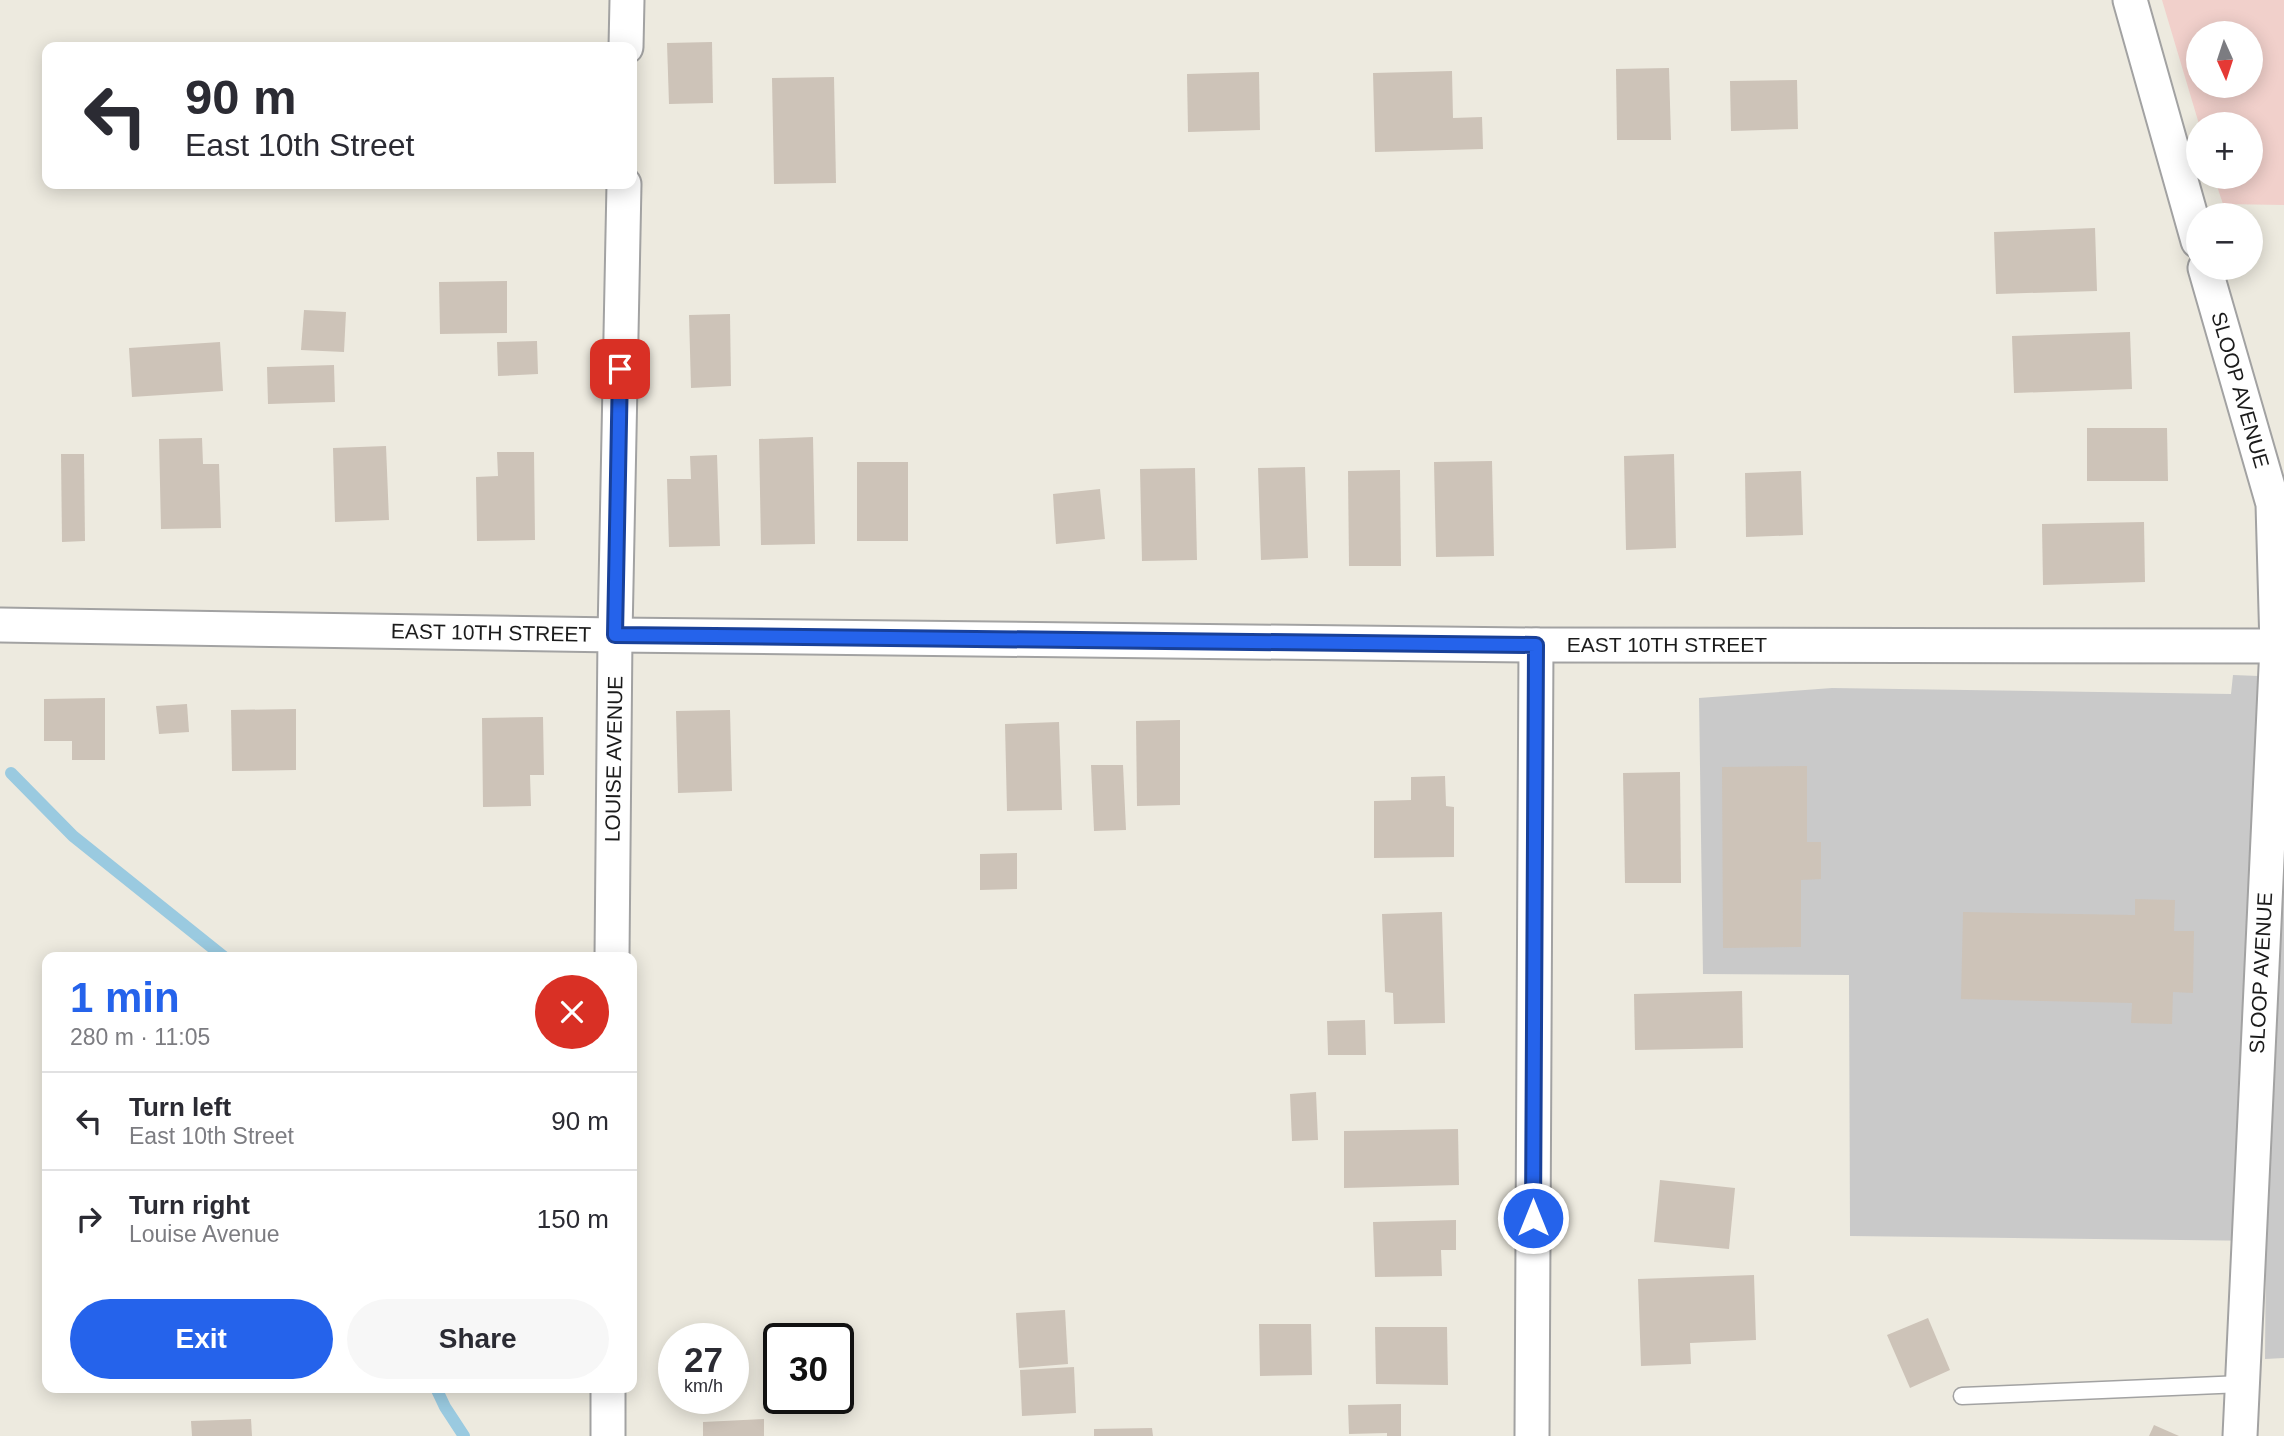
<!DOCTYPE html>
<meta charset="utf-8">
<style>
:root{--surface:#fff;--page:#f7f7f7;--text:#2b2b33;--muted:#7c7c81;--line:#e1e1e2;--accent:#2563eb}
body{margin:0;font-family:Arial,sans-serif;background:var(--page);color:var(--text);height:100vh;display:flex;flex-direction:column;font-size:26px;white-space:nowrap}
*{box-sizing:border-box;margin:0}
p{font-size:23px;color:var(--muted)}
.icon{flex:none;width:38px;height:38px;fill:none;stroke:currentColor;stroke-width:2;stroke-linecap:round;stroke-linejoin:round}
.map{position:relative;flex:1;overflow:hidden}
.drawer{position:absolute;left:42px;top:952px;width:595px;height:441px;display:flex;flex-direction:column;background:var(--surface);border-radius:14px;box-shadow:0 4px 18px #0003}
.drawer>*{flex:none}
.banner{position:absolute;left:42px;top:42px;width:595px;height:147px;border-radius:14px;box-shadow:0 4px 18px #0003;background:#fff;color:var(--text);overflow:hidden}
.needle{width:46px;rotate:177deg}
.tools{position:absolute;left:2186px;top:21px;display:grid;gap:14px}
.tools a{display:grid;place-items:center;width:77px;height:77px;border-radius:50%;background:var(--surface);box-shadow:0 4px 18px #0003;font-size:35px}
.speed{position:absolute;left:658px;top:1323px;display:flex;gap:14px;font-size:35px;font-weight:700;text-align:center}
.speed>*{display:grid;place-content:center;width:91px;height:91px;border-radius:50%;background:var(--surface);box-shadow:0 4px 18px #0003;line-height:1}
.speed small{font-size:18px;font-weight:400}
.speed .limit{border:4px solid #111;border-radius:10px;background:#fff;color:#111}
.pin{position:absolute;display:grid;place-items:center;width:60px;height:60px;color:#fff;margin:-30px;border-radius:14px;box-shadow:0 4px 10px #0006}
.me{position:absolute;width:77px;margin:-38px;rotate:0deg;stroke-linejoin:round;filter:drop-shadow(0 0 5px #0008)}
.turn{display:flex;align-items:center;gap:24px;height:147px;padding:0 28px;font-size:32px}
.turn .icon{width:91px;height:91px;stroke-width:2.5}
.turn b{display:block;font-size:49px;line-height:60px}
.round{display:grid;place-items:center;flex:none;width:74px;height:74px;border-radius:37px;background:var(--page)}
.head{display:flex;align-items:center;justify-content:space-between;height:119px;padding:0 28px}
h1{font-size:42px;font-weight:700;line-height:52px;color:var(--accent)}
.action{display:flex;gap:14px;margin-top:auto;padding:14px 28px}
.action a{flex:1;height:80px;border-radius:42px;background:var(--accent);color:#fff;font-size:28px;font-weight:700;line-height:80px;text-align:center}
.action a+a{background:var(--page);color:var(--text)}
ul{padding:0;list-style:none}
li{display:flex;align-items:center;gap:21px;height:98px;padding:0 28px;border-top:2px solid var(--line)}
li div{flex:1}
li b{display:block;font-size:26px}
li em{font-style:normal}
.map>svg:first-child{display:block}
.commercial{fill:#f1d0cb;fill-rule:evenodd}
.religious{fill:#c9c9c9}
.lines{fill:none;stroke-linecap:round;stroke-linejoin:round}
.stream{stroke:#9acae0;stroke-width:12}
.building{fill:#cdc3b8}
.service-casing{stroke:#a2a2a2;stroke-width:19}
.minor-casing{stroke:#a2a2a2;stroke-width:37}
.service{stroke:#fff;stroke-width:16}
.minor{stroke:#fff;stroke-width:33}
.route-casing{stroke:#184099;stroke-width:18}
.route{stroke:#2563eb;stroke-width:12}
.labels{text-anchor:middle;stroke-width:5;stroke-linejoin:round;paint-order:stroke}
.street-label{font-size:21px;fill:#1b1b1b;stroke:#fff}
</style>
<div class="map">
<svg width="2284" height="1436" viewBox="0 0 2284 1436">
<rect width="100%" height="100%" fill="#edeadf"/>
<path class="commercial" d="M 2162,0 L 2284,0 L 2284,205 L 2223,204 L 2214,177 L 2250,177 L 2250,124 L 2199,124 ZM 2198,33 L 2250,33 L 2250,86 L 2198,86 Z"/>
<polygon class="religious" points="2233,675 2284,677 2284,1358 2265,1359 2266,1241 1850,1236 1849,975 1703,974 1699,698 1832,688 2231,694"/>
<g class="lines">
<g class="stream">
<polyline points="11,773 73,836 224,957"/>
<polyline points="436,1388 445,1407 464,1436"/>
</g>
</g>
<g class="building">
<polygon points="712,42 713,103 669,104 667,43"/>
<polygon points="1669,68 1671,140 1617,140 1616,69"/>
<polygon points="1452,71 1453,118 1482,117 1483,149 1375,152 1373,73"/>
<polygon points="1259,72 1260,130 1188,132 1187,74"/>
<polygon points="834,77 836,183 774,184 772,78"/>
<polygon points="1797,80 1798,129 1731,131 1730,81"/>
<polygon points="2095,228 2097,291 1996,294 1994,232"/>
<polygon points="507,281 507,333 440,334 439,282"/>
<polygon points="304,310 346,312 344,352 301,350"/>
<polygon points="730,314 731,386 691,388 689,315"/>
<polygon points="2130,332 2132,389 2014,393 2012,336"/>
<polygon points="537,341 538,374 498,376 497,342"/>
<polygon points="220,342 223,391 132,397 129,348"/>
<polygon points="334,365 335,402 268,404 267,367"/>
<polygon points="2087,428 2167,428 2168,481 2087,481"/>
<polygon points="813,437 815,544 761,545 759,439"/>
<polygon points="202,438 203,464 219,464 221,528 161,529 159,439"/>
<polygon points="386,446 389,520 335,522 333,448"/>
<polygon points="497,452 534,452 535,540 477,541 476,477 498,476"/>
<polygon points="61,454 84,454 85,541 62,542"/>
<polygon points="1674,454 1676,548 1626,550 1624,456"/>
<polygon points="717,455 720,546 669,547 667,479 691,479 690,456"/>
<polygon points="1492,461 1494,556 1436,557 1434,462"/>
<rect x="857" y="462" width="51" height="79"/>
<polygon points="1305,467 1308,558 1261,560 1258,468"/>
<polygon points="1195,468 1197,560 1142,561 1140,469"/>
<polygon points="1400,470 1401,566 1349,566 1348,471"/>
<polygon points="1801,471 1803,535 1746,537 1745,473"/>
<polygon points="1100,489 1105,539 1056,544 1053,494"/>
<polygon points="2144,522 2145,582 2043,585 2042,524"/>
<polygon points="105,698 105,760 72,760 72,741 44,741 44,699"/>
<polygon points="187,704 189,732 159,734 156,706"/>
<polygon points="296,709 296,770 232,771 231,710"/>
<polygon points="730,710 732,791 678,793 676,711"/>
<polygon points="543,717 544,775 530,775 531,806 483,807 482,718"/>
<polygon points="1180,720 1180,805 1137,806 1136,721"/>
<polygon points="1059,722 1062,810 1007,811 1005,724"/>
<polygon points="1091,765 1123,765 1126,830 1094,831"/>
<polygon points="1807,766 1807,842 1821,842 1821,879 1801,880 1801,947 1723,948 1722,767"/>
<polygon points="1680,772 1681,883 1625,883 1623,773"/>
<polygon points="1445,776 1446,806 1454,807 1454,857 1374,858 1374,801 1411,800 1411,777"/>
<polygon points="1017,853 1017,889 980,890 980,854"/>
<polygon points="2135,899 2175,900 2174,931 2194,931 2193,993 2173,992 2172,1024 2131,1023 2132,1003 1961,999 1963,912 2135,915"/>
<polygon points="1442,912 1445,1023 1394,1024 1393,993 1385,992 1382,914"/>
<polygon points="1742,991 1743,1048 1635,1050 1634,994"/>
<polygon points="1365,1020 1366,1055 1328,1055 1327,1021"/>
<polygon points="1316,1092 1318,1140 1292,1141 1290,1094"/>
<polygon points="1458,1129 1459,1185 1344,1188 1344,1131"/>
<polygon points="1660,1180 1735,1188 1729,1249 1654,1242"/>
<polygon points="1456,1220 1456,1250 1441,1250 1442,1276 1375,1277 1373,1222"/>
<polygon points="1754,1275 1756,1340 1690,1343 1691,1364 1641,1366 1638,1279"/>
<polygon points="1065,1310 1068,1364 1019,1368 1016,1313"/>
<polygon points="1928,1318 1950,1370 1910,1388 1887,1335"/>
<polygon points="1259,1324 1311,1324 1312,1375 1260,1376"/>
<polygon points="1375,1327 1447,1327 1448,1385 1376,1384"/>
<polygon points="1074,1367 1076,1413 1022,1416 1020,1370"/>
<polygon points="1401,1404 1401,1436 1387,1436 1387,1433 1349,1434 1348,1405"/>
<polygon points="251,1419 252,1436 192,1436 191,1421"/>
<polygon points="764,1419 764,1436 703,1436 703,1422"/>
<polygon points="2154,1425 2179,1436 2149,1436"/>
<polygon points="1152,1428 1153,1436 1094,1436 1094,1429"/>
</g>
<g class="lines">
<g class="service-casing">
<polyline id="service" points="1962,1396 2242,1384"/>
</g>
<g class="minor-casing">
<g id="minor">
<polyline points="2130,0 2198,241"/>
<polyline points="626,47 627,0"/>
<polyline points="2205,268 2273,504 2277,646 2240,1436"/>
<polyline points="0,625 615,635 1536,645 2284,646"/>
<polyline points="612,957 615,635 624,184"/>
<polyline points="608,1388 608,1436"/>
<polyline points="1532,1436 1536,645"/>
</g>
</g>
<use href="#service" class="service"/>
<use href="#minor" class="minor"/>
</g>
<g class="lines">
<g class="route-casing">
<polyline id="route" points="620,369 615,635 1536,645 1533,1218"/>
</g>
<use href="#route" class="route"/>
</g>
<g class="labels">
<g class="street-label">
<text transform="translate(2240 390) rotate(74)" y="7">SLOOP AVENUE</text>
<text transform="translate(491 633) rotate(1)" y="7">EAST 10TH STREET</text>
<text x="1667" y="652">EAST 10TH STREET</text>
<text transform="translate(614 759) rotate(-89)" y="7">LOUISE AVENUE</text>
<text transform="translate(2261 973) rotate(-87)" y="7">SLOOP AVENUE</text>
</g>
</g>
</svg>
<div class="tools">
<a><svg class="needle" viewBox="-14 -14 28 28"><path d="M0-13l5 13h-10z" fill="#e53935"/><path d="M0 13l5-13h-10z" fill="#7c7c81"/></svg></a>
<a>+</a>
<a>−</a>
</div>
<div class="speed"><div>27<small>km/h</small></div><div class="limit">30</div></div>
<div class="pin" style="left:620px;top:369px;background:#d93025"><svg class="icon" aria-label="arrive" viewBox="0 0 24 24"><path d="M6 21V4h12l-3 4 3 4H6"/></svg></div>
<svg class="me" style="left:1533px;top:1218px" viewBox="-20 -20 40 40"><circle r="17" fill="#2563eb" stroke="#fff" stroke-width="3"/><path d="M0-11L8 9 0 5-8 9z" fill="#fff"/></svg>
<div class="banner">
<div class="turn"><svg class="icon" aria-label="left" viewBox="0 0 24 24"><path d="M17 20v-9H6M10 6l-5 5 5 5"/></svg><div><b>90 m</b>East 10th Street</div></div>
</div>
<section class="drawer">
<div class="head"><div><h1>1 min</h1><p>280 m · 11:05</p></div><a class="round" style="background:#d93025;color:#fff"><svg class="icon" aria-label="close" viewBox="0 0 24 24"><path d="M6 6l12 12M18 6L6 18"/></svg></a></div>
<ul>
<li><svg class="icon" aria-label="left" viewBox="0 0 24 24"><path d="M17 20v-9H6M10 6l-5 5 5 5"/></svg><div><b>Turn left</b><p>East 10th Street</p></div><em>90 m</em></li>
<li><svg class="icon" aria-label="right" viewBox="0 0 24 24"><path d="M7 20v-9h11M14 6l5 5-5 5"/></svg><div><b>Turn right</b><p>Louise Avenue</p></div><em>150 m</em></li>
</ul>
<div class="action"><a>Exit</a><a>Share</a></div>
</section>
</div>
